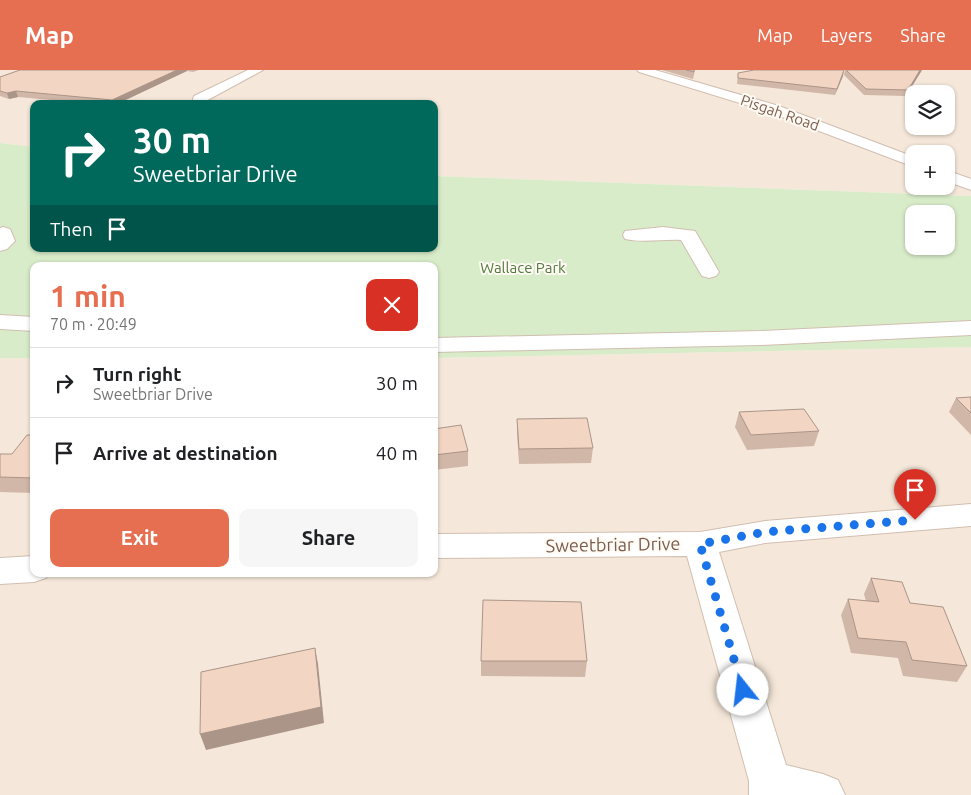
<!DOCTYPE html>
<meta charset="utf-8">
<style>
:root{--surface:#fff;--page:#f6f6f6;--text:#202124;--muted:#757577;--line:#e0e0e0;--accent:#e76f51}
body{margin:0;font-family:Ubuntu,sans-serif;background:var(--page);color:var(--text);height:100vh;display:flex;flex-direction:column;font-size:19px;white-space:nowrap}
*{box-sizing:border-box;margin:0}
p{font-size:16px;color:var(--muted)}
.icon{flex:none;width:28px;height:28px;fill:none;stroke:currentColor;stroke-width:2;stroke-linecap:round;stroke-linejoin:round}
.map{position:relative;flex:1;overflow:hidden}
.drawer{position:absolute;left:30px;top:192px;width:408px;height:315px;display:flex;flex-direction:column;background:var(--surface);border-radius:10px;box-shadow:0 1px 4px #0004}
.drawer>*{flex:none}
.banner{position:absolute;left:30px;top:30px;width:408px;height:152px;border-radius:10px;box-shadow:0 1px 4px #0004;background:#00695c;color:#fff;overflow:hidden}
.fabs{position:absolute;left:905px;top:15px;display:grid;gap:10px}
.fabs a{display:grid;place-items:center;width:50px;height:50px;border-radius:10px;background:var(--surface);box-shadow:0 1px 4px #0004;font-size:25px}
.pin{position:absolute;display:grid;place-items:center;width:42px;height:42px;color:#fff;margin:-51px -21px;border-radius:50% 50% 50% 0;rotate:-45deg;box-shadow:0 0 5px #0007}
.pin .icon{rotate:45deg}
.me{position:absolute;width:55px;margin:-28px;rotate:344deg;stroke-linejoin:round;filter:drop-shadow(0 0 4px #0008)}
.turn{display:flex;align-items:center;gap:18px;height:105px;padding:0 20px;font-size:22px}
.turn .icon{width:65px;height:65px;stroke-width:2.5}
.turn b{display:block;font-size:35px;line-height:42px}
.then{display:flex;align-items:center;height:48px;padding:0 20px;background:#0003;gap:10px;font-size:19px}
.round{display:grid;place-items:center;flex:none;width:52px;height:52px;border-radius:10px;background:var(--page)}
.headline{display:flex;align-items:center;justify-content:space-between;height:85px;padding:0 20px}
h1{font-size:30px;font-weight:600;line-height:38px;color:var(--accent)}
.action{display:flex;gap:10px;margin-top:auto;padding:10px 20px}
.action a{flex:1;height:58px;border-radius:10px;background:var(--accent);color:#fff;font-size:20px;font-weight:600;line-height:58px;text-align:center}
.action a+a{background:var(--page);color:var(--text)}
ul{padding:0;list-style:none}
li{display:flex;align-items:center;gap:15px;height:70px;padding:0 20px;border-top:1px solid var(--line)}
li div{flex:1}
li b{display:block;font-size:19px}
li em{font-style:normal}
header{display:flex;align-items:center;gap:30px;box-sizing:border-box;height:70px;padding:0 25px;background:var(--accent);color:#fff}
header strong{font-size:24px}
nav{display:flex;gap:28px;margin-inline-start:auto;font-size:18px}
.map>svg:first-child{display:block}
.residential{fill:#f5e8da;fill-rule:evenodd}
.green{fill:#d8ecc9;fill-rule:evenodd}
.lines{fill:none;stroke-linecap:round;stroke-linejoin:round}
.minor-casing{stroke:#d1beb0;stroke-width:2}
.minor{fill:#fff;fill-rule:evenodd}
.wall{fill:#d1b7a8}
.shaded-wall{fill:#aa9588}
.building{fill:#f3d5c3;stroke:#aa9588}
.route{stroke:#1a73e8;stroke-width:9;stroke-dasharray:0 16.2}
.labels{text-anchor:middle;stroke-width:4;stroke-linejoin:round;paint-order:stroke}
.far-street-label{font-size:15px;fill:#7a5c4d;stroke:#fffaf3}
.far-park-label{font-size:15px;fill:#537a41;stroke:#fffaf3}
.street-label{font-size:18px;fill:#7a5c4d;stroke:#fffaf3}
</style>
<header>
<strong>Map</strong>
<nav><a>Map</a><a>Layers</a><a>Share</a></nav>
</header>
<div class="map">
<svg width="971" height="725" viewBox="0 0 971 725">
<rect width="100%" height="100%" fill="#fdf6ec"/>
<g class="residential">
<path d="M 0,0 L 971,0 L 971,126 L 434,106 L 434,34 L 34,34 L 34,77 L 0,73 ZM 914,24 L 946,24 L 946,56 L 914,56 ZM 914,84 L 946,84 L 946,116 L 914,116 Z"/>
<polygon points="971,277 971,725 0,725 0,288 34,288 34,504 434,504 434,288"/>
</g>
<path class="green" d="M 0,73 L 34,77 L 34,179 L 434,179 L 434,106 L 971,126 L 971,277 L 434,288 L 434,196 L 34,196 L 34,288 L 0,288 ZM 914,144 L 946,144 L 946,176 L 914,176 Z"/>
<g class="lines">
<g class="minor-casing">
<g id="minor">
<polygon points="248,0 263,0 204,32 194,32 193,29 194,26"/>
<polygon points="637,0 655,0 779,36 914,87 914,97 769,42 639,2"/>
<polygon points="946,100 971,109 971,120 946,111"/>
<polygon points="3,157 10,159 15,171 7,179 0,181 0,158"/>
<path d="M 663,157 L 695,161 L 719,202 L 716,206 L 709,208 L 702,206 L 681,170 C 663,169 643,173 625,169 L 623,165 L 625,161 Z"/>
<polygon points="0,245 34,247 34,261 0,259"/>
<polygon points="971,251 971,265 761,275 434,282 434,268 761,261"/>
<polygon points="971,434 971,456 765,473 719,482 786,695 823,704 838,710 845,725 749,725 749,711 687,486 434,488 434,464 700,462 765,451"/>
<polygon points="34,486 34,504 48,504 46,508 34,512 0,514 0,488"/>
</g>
</g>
<use href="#minor" class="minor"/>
</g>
<g class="wall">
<polygon points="20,0 199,0 193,2 187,1 117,34 95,34 18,27 9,29 0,26 0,7"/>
<polygon points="662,0 695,0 693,9"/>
<polygon points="845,0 922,0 906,26 864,25 844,5"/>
<polygon points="738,3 843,6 835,25 737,14"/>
<polygon points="971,327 971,365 949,342 956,328"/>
<polygon points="739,342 819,361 814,376 747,380 735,357"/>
<polygon points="517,349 593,378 591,393 519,394 517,364"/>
<polygon points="434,359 468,381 468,396 434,400"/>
<polygon points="34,365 34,423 0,422 0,384 12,384"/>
<polygon points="871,508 910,533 967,596 957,612 903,606 898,588 851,583 841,545 848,529 866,531 864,524"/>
<polygon points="481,591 587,591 585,607 481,606"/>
</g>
<g class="shaded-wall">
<polygon points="177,0 187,0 187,1 117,34 113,34 112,30"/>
<polygon points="844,0 843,6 835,25 837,19"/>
<polygon points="920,0 922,0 906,26 908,20"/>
<polygon points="16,21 18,27 9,29 7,23"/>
<polygon points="315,578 318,594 324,653 206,680 200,664"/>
</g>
<g class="building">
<polygon points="20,0 177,0 112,30 16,21 7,23 0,21 0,7"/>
<polygon points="686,0 694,0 694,2"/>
<polygon points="754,0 844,0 837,19 738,8 738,3"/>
<polygon points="846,0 920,0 908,20 866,19"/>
<polygon points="971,327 971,343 956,328"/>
<polygon points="804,339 819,361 751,365 739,342"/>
<polygon points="587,348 593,378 519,379 517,349"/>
<polygon points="461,355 468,381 434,385 434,359"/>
<polygon points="27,365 34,365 34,408 0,407 0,384 12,384"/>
<polygon points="871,508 902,512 910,533 943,537 967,596 912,590 906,572 858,568 848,529 879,532"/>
<polygon points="483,530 581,532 587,591 481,591"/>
<polygon points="315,578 321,637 200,664 201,602"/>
</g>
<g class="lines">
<polyline class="route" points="743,620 700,474 765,462 915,450"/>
</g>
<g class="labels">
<g class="far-street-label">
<text transform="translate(780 43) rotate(19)" y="5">Pisgah Road</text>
</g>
<g class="far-park-label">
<text x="523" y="203">Wallace Park</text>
</g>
<g class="street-label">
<text transform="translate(613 475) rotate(-1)" y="6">Sweetbriar Drive</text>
</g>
</g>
</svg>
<div class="fabs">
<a><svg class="icon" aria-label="layers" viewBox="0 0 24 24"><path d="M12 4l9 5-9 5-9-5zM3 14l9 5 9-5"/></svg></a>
<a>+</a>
<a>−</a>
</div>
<div class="pin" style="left:915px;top:450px;background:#d93025"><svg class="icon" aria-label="arrive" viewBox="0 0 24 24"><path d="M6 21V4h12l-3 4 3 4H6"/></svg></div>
<svg class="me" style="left:743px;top:620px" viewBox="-20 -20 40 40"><circle r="19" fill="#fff"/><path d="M0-13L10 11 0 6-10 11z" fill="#1a73e8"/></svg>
<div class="banner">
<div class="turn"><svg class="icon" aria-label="right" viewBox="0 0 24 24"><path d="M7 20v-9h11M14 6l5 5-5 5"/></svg><div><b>30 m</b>Sweetbriar Drive</div></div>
<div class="then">Then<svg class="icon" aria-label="arrive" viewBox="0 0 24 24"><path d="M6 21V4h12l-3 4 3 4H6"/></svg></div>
</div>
<section class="drawer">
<div class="headline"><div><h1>1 min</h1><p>70 m · 20:49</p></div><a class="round" style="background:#d93025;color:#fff"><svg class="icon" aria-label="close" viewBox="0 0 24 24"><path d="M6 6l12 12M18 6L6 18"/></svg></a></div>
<ul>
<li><svg class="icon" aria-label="right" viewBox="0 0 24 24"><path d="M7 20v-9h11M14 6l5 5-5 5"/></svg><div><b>Turn right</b><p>Sweetbriar Drive</p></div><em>30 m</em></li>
<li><svg class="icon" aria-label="arrive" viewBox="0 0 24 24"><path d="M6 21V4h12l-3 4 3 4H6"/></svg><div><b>Arrive at destination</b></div><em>40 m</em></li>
</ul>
<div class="action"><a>Exit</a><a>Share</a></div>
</section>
</div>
